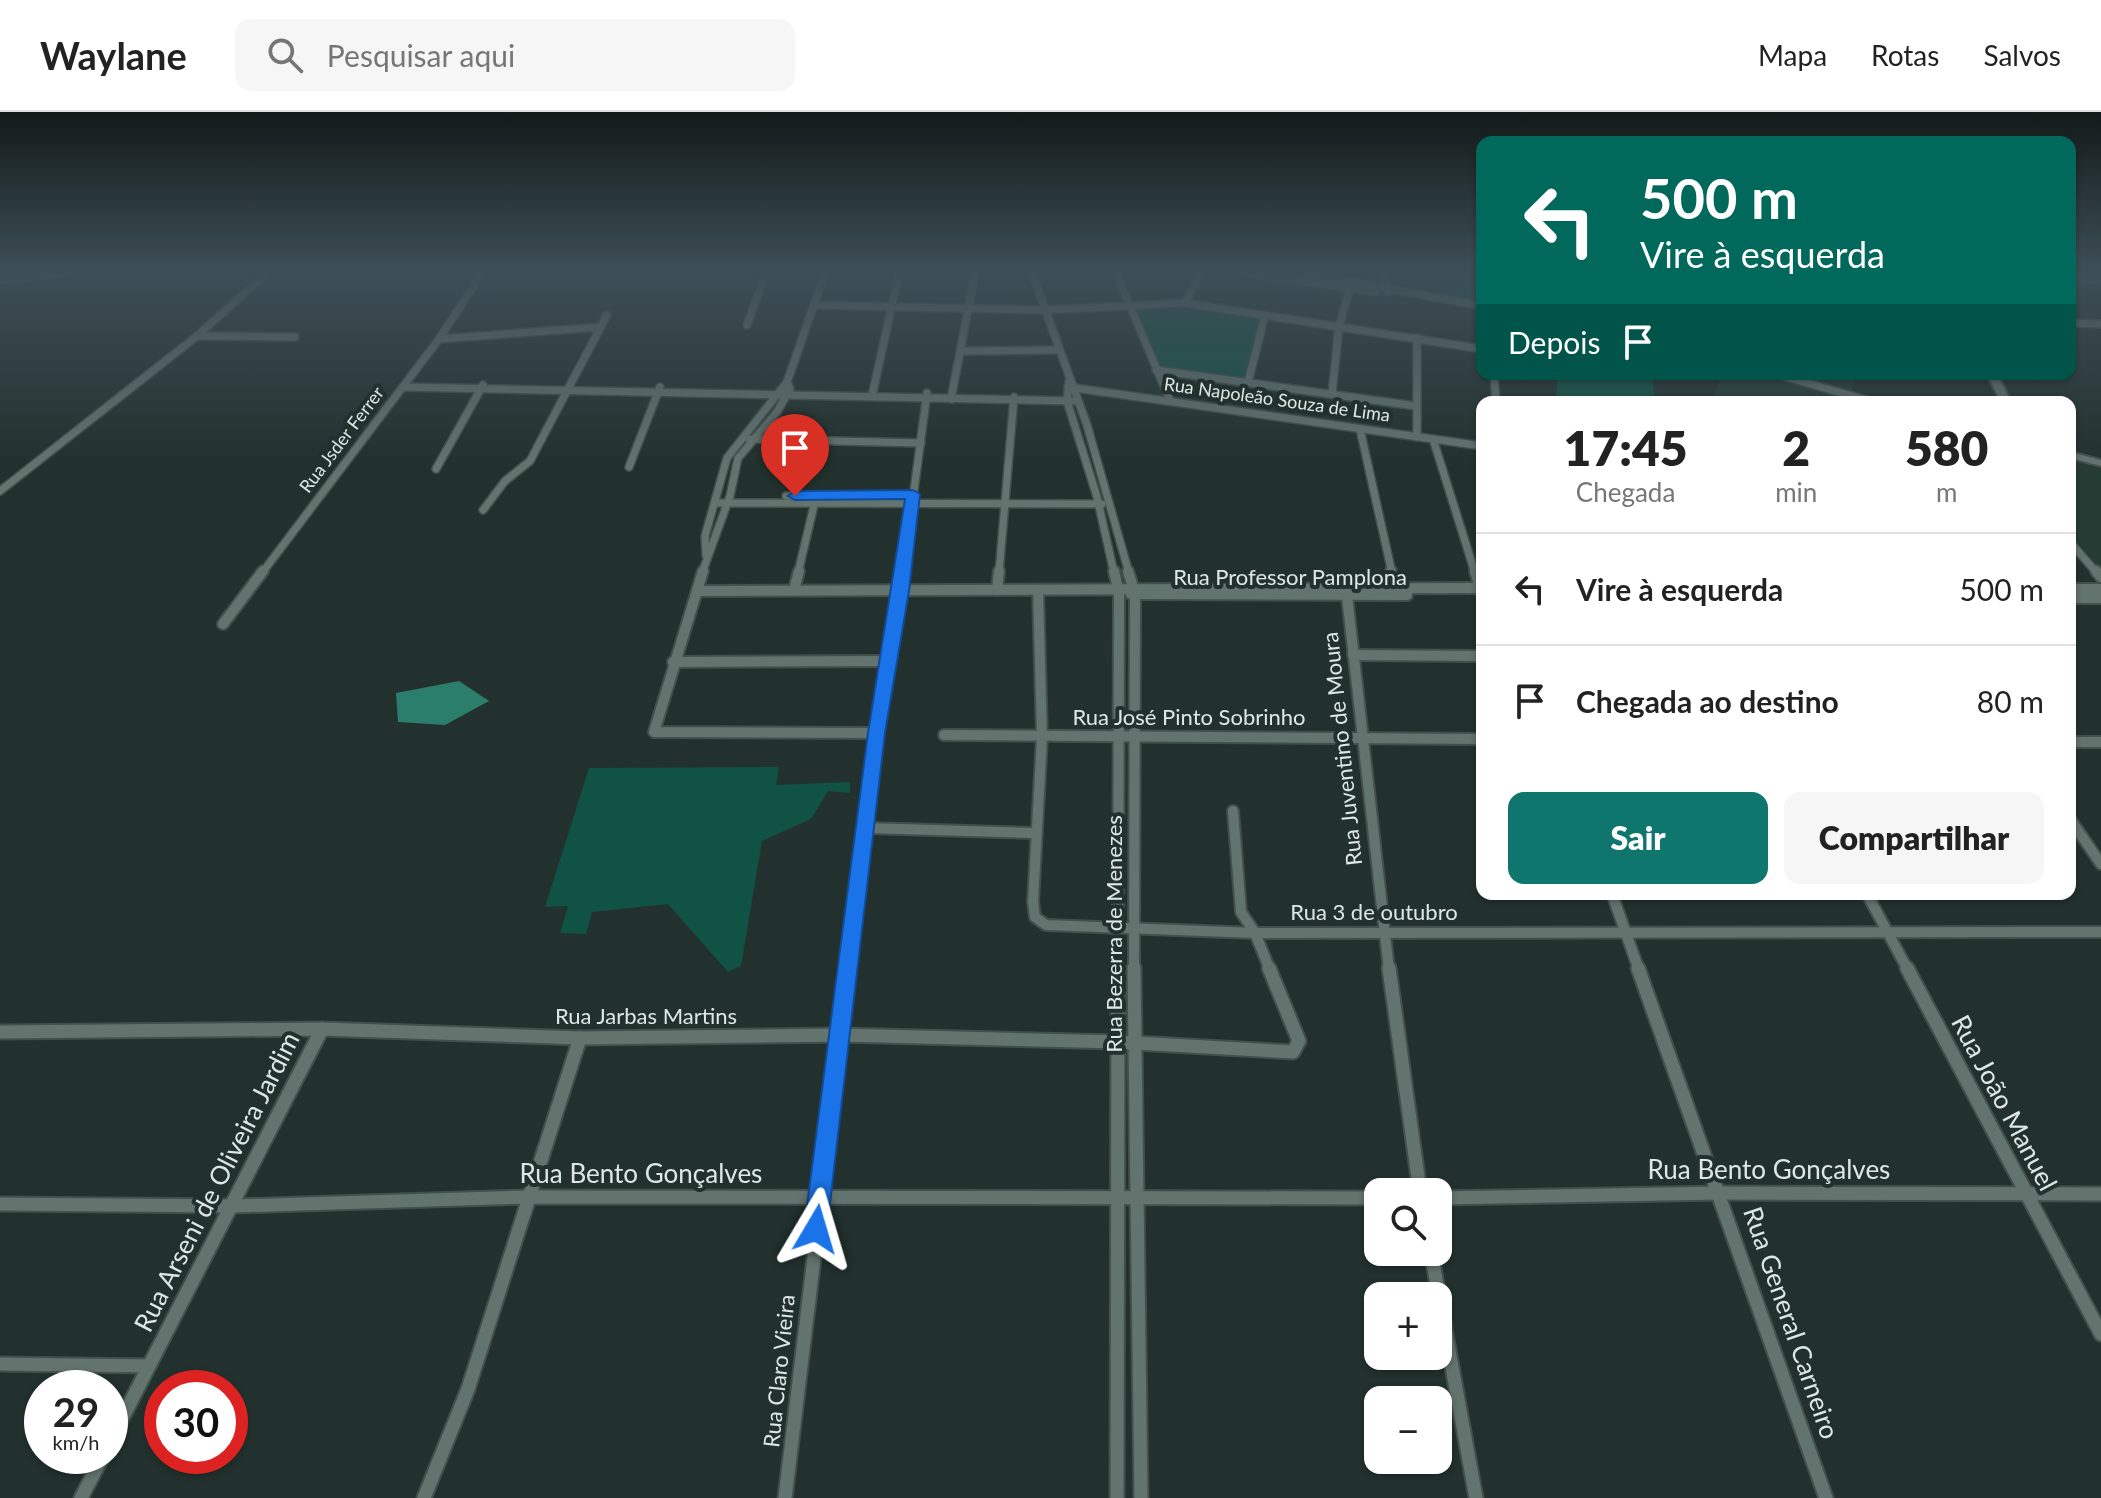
<!DOCTYPE html>
<html lang="pt">
<meta charset="utf-8">
<style>
:root{--surface:#fff;--page:#f6f6f6;--text:#222;--muted:#767676;--line:#e0e0e0;--accent:#0f766e}
body{margin:0;font-family:Lato,sans-serif;background:var(--page);color:var(--text);height:100vh;display:flex;flex-direction:column;font-size:30px;white-space:nowrap}
*{box-sizing:border-box;margin:0}
p{font-size:26px;color:var(--muted)}
.icon{flex:none;width:44px;height:44px;fill:none;stroke:currentColor;stroke-width:2;stroke-linecap:round;stroke-linejoin:round}
.map{position:relative;flex:1;overflow:hidden}
.side{position:absolute;left:1476px;top:284px;width:600px;height:504px;display:flex;flex-direction:column;background:var(--surface);border-radius:16px;box-shadow:0 2px 6px #0004}
.side>*{flex:none}
.banner{position:absolute;left:1476px;top:24px;width:600px;height:244px;border-radius:16px;box-shadow:0 2px 6px #0004;background:#00695c;color:#fff;overflow:hidden}
.controls{position:absolute;left:1364px;top:1066px;display:grid;gap:16px}
.controls a{display:grid;place-items:center;width:88px;height:88px;border-radius:16px;background:var(--surface);box-shadow:0 2px 6px #0004;font-size:40px}
.speed{position:absolute;left:24px;top:1258px;display:flex;gap:16px;font-size:40px;font-weight:700;text-align:center}
.speed>*{display:grid;place-content:center;width:104px;height:104px;border-radius:50%;background:var(--surface);box-shadow:0 2px 6px #0004;line-height:1}
.speed small{font-size:20px;font-weight:400}
.speed .limit{border:12px solid #d22;background:#fff;color:#111}
.pin{position:absolute;display:grid;place-items:center;width:68px;height:68px;color:#fff;margin:-82px -34px;border-radius:50% 50% 50% 0;rotate:-45deg;box-shadow:0 0 8px #0007}
.pin .icon{rotate:45deg}
.me{position:absolute;width:88px;margin:-44px;rotate:7deg;stroke-linejoin:round;filter:drop-shadow(0 0 6px #0008)}
.turn{display:flex;align-items:center;gap:28px;height:168px;padding:0 32px;font-size:36px}
.turn .icon{width:104px;height:104px;stroke-width:2.5}
.turn b{display:block;font-size:56px;line-height:68px}
.then{display:flex;align-items:center;height:76px;padding:0 32px;background:#0003;gap:16px;font-size:30px}
.eta{display:flex;justify-content:space-evenly;align-items:center;height:136px;text-align:center}
.eta b{font-size:48px;font-weight:800;line-height:56px}
.primary-button{display:flex;gap:16px;margin-top:auto;padding:16px 32px}
.primary-button a{flex:1;height:92px;border-radius:16px;background:var(--accent);color:#fff;font-size:32px;font-weight:800;line-height:92px;text-align:center}
.primary-button a+a{background:var(--page);color:var(--text)}
ul{padding:0;list-style:none}
li{display:flex;align-items:center;gap:24px;height:112px;padding:0 32px;border-top:2px solid var(--line)}
li div{flex:1}
li b{display:block;font-size:30px}
li em{font-style:normal}
header{display:flex;align-items:center;gap:48px;box-sizing:border-box;height:112px;padding:0 40px;background:var(--surface);border-bottom:2px solid var(--line)}
header strong{font-size:38px}
nav{display:flex;gap:44px;margin-inline-start:auto;font-size:28px}
.search{width:560px;height:72px;background:var(--page);display:flex;align-items:center;gap:20px;box-sizing:border-box;padding:0 28px;border-radius:16px;color:var(--muted);font-size:30px}
.map>svg:first-child{display:block}
.built{fill:#253c35}
.green{fill:#105244}
.water{fill:#2c7e6c}
.lines{fill:none;stroke-linecap:round;stroke-linejoin:round}
.street-far2-casing{stroke:#424f4b;stroke-width:10}
.street-far1-casing{stroke:#424f4b;stroke-width:14}
.street-casing{stroke:#424f4b;stroke-width:17}
.secondary-casing{stroke:#424f4b;stroke-width:4}
.street-far2{stroke:#63736e;stroke-width:7}
.street-far1{stroke:#63736e;stroke-width:10}
.street{stroke:#63736e;stroke-width:13}
.secondary{fill:#63736e;fill-rule:evenodd}
.route{fill:#1a73e8;stroke:#114b97;stroke-width:2}
.labels{text-anchor:middle;stroke-width:8;stroke-linejoin:round;paint-order:stroke}
.far-street-label{font-size:18px;fill:#dee7e4;stroke:#22312d}
.street-label{font-size:22px;fill:#dee7e4;stroke:#22312d}
.near-street-label{font-size:26px;fill:#dee7e4;stroke:#22312d}
</style>
<header>
<strong>Waylane</strong>
<div class="search"><svg class="icon" aria-label="search" viewBox="0 0 24 24"><circle cx="10" cy="10" r="6"/><path d="M15 15l6 6"/></svg>Pesquisar aqui</div>
<nav><a>Mapa</a><a>Rotas</a><a>Salvos</a></nav>
</header>
<div class="map">
<svg width="2101" height="1386" viewBox="0 0 2101 1386">
<rect width="100%" height="100%" fill="#22312d"/>
<g class="built">
<polygon points="1720,262 1758,262 1855,290 1713,290"/>
<polygon points="1789,262 1858,262 1851,280"/>
<polygon points="2070,348 2101,356 2101,457 2070,422"/>
</g>
<g class="green">
<polygon points="1443,161 1482,161 1482,189 1438,182"/>
<polygon points="1180,195 1259,206 1245,267 1160,254 1137,198"/>
<polygon points="1557,262 1652,262 1655,290 1556,290"/>
<polygon points="779,655 776,673 850,670 850,681 828,679 811,707 762,729 741,854 728,860 668,792 592,800 586,822 560,821 568,794 545,795 589,656"/>
</g>
<polygon class="water" points="459,569 489,589 445,613 398,610 396,581"/>
<g class="lines">
<g class="street-far2-casing">
<g id="street-far2">
<polyline points="1032,161 1087,313 1129,461"/>
<polyline points="1116,161 1170,288"/>
<polyline points="1244,161 1376,180"/>
<polyline points="1306,161 1482,194"/>
<polyline points="1383,161 1388,180"/>
<polyline points="2070,166 2101,168"/>
<polyline points="0,168 67,161"/>
<polyline points="1185,191 1201,161"/>
<polyline points="814,193 1044,198 1185,191 1482,237"/>
<polyline points="2070,211 2101,212"/>
<polyline points="747,213 766,161"/>
<polyline points="197,224 295,225"/>
<polyline points="1417,226 1417,325"/>
<polyline points="439,227 600,215"/>
<polyline points="961,239 1058,238"/>
<polyline points="1156,258 1416,294"/>
<polyline points="1494,262 1496,290"/>
<polyline points="1776,262 1873,290"/>
<polyline points="1069,269 1067,289 1097,385 1114,461"/>
<polyline points="1248,270 1265,203"/>
<polyline points="403,275 1073,289"/>
<polyline points="1068,275 1482,334"/>
<polyline points="1332,282 1339,214 1352,171"/>
<polyline points="872,284 899,161"/>
<polyline points="951,287 975,161"/>
<polyline points="1360,317 1392,461"/>
<polyline points="749,327 921,331"/>
<polyline points="1433,327 1475,461"/>
<polyline points="629,355 660,275"/>
<polyline points="436,357 483,273"/>
<polyline points="0,379 197,224 267,161"/>
<polyline points="786,384 862,383"/>
<polyline points="716,391 1102,392"/>
<polyline points="483,398 505,369 530,349 607,203"/>
<polyline points="2070,430 2097,461"/>
<polyline points="706,443 705,424 727,346 787,270 825,161"/>
<polyline points="262,461 439,227 482,161"/>
<polyline points="702,461 730,384 738,346 777,300 790,277 787,270"/>
<polyline points="798,461 816,385"/>
<polyline points="903,461 927,281"/>
<polyline points="999,461 1014,285"/>
</g>
</g>
<g class="street-far1-casing">
<g id="street-far1">
<polyline points="703,459 654,620 877,621"/>
<polyline points="1114,459 1119,482 1118,858"/>
<polyline points="1128,459 1135,482 1134,858"/>
<polyline points="1391,459 1396,481"/>
<polyline points="1475,459 1482,482"/>
<polyline points="2096,459 2101,465"/>
<polyline points="1346,475 1389,858"/>
<polyline points="2070,477 2101,477"/>
<polyline points="794,478 799,459"/>
<polyline points="997,478 999,459"/>
<polyline points="697,479 1482,476"/>
<polyline points="1038,479 1042,625 1033,790 1035,805 1046,813 1255,821 2101,820"/>
<polyline points="1131,482 1407,483"/>
<polyline points="2070,486 2101,486"/>
<polyline points="223,512 263,459"/>
<polyline points="1353,543 1482,544"/>
<polyline points="673,550 887,549"/>
<polyline points="944,623 1482,627"/>
<polyline points="2070,630 2101,630"/>
<polyline points="1233,699 1241,800 1255,821 1270,858"/>
<polyline points="2070,707 2101,752"/>
<polyline points="867,716 1035,721"/>
<polyline points="1612,782 1639,858"/>
<polyline points="1867,782 1908,858"/>
<polyline points="848,858 877,621 904,459"/>
</g>
</g>
<g class="street-casing">
<g id="street">
<polyline points="1134,856 1141,1386"/>
<polyline points="1389,856 1420,1080"/>
<polyline points="1638,856 1826,1386"/>
<polyline points="1907,856 2101,1222"/>
<polyline points="0,920 322,917 580,926 842,923 1118,930 1293,940 1299,929 1269,856"/>
<polyline points="1438,1086 1720,1081 2101,1082"/>
<polyline points="0,1092 234,1094 528,1085 1378,1086"/>
<polyline points="1431,1140 1476,1386"/>
<polyline points="0,1252 149,1254"/>
<polyline points="110,1330 322,917"/>
<polyline points="81,1386 103,1344"/>
<polyline points="424,1386 468,1277 580,926"/>
<polyline points="785,1386 849,856"/>
<polyline points="1117,1386 1118,856"/>
</g>
</g>
<g class="secondary-casing">
<g id="secondary">
<polygon points="1987,262 1997,262 2011,290 2001,290"/>
<polygon points="2070,340 2101,348 2101,354 2070,346"/>
</g>
</g>
<use href="#street-far2" class="street-far2"/>
<use href="#street-far1" class="street-far1"/>
<use href="#street" class="street"/>
<use href="#secondary" class="secondary"/>
</g>
<linearGradient id="sky" x2="0" y2="1"><stop stop-color="#131b19"/><stop offset="0.45" stop-color="#3e4e57"/><stop offset="1" stop-color="#3e4e57" stop-opacity="0"/></linearGradient>
<rect width="2101" height="355" fill="url(#sky)"/>
<polygon class="route" points="913,378 920,382 909,479 885,621 827,1117 824,1126 816,1129 807,1126 804,1117 868,621 905,387 795,388 788,384 795,379"/>
<g class="labels">
<g class="far-street-label">
<text transform="translate(1277 288) rotate(8)" y="6">Rua Napoleão Souza de Lima</text>
<text transform="translate(342 328) rotate(-53)" y="6">Rua Jsder Ferrer</text>
</g>
<g class="street-label">
<text x="1290" y="473">Rua Professor Pamplona</text>
<text x="1189" y="613">Rua José Pinto Sobrinho</text>
<text transform="translate(1342 637) rotate(-96)" y="8">Rua Juventino de Moura</text>
<text x="1374" y="808">Rua 3 de outubro</text>
<text transform="translate(1114 822) rotate(-90)" y="8">Rua Bezerra de Menezes</text>
<text x="646" y="912">Rua Jarbas Martins</text>
<text transform="translate(779 1259) rotate(-84)" y="8">Rua Claro Vieira</text>
</g>
<g class="near-street-label">
<text transform="translate(2004 991) rotate(62)" y="9">Rua João Manuel</text>
<text x="1769" y="1067">Rua Bento Gonçalves</text>
<text x="641" y="1071">Rua Bento Gonçalves</text>
<text transform="translate(217 1070) rotate(-63)" y="9">Rua Arseni de Oliveira Jardim</text>
<text transform="translate(1791 1211) rotate(71)" y="9">Rua General Carneiro</text>
</g>
</g>
</svg>
<div class="controls">
<a><svg class="icon" aria-label="search" viewBox="0 0 24 24"><circle cx="10" cy="10" r="6"/><path d="M15 15l6 6"/></svg></a>
<a>+</a>
<a>−</a>
</div>
<div class="speed"><div>29<small>km/h</small></div><div class="limit">30</div></div>
<div class="pin" style="left:795px;top:384px;background:#d93025"><svg class="icon" aria-label="arrive" viewBox="0 0 24 24"><path d="M6 21V4h12l-3 4 3 4H6"/></svg></div>
<svg class="me" style="left:816px;top:1117px" viewBox="-20 -20 40 40"><path d="M0-17L14 15 0 8-14 15z" fill="#1a73e8" stroke="#fff" stroke-width="4"/></svg>
<div class="banner">
<div class="turn"><svg class="icon" aria-label="left" viewBox="0 0 24 24"><path d="M17 20v-9H6M10 6l-5 5 5 5"/></svg><div><b>500 m</b>Vire à esquerda</div></div>
<div class="then">Depois<svg class="icon" aria-label="arrive" viewBox="0 0 24 24"><path d="M6 21V4h12l-3 4 3 4H6"/></svg></div>
</div>
<section class="side">
<div class="eta">
<div><b>17:45</b><p>Chegada</p></div>
<div><b>2</b><p>min</p></div>
<div><b>580</b><p>m</p></div>
</div>
<ul>
<li><svg class="icon" aria-label="left" viewBox="0 0 24 24"><path d="M17 20v-9H6M10 6l-5 5 5 5"/></svg><div><b>Vire à esquerda</b></div><em>500 m</em></li>
<li><svg class="icon" aria-label="arrive" viewBox="0 0 24 24"><path d="M6 21V4h12l-3 4 3 4H6"/></svg><div><b>Chegada ao destino</b></div><em>80 m</em></li>
</ul>
<div class="primary-button"><a>Sair</a><a>Compartilhar</a></div>
</section>
</div>
